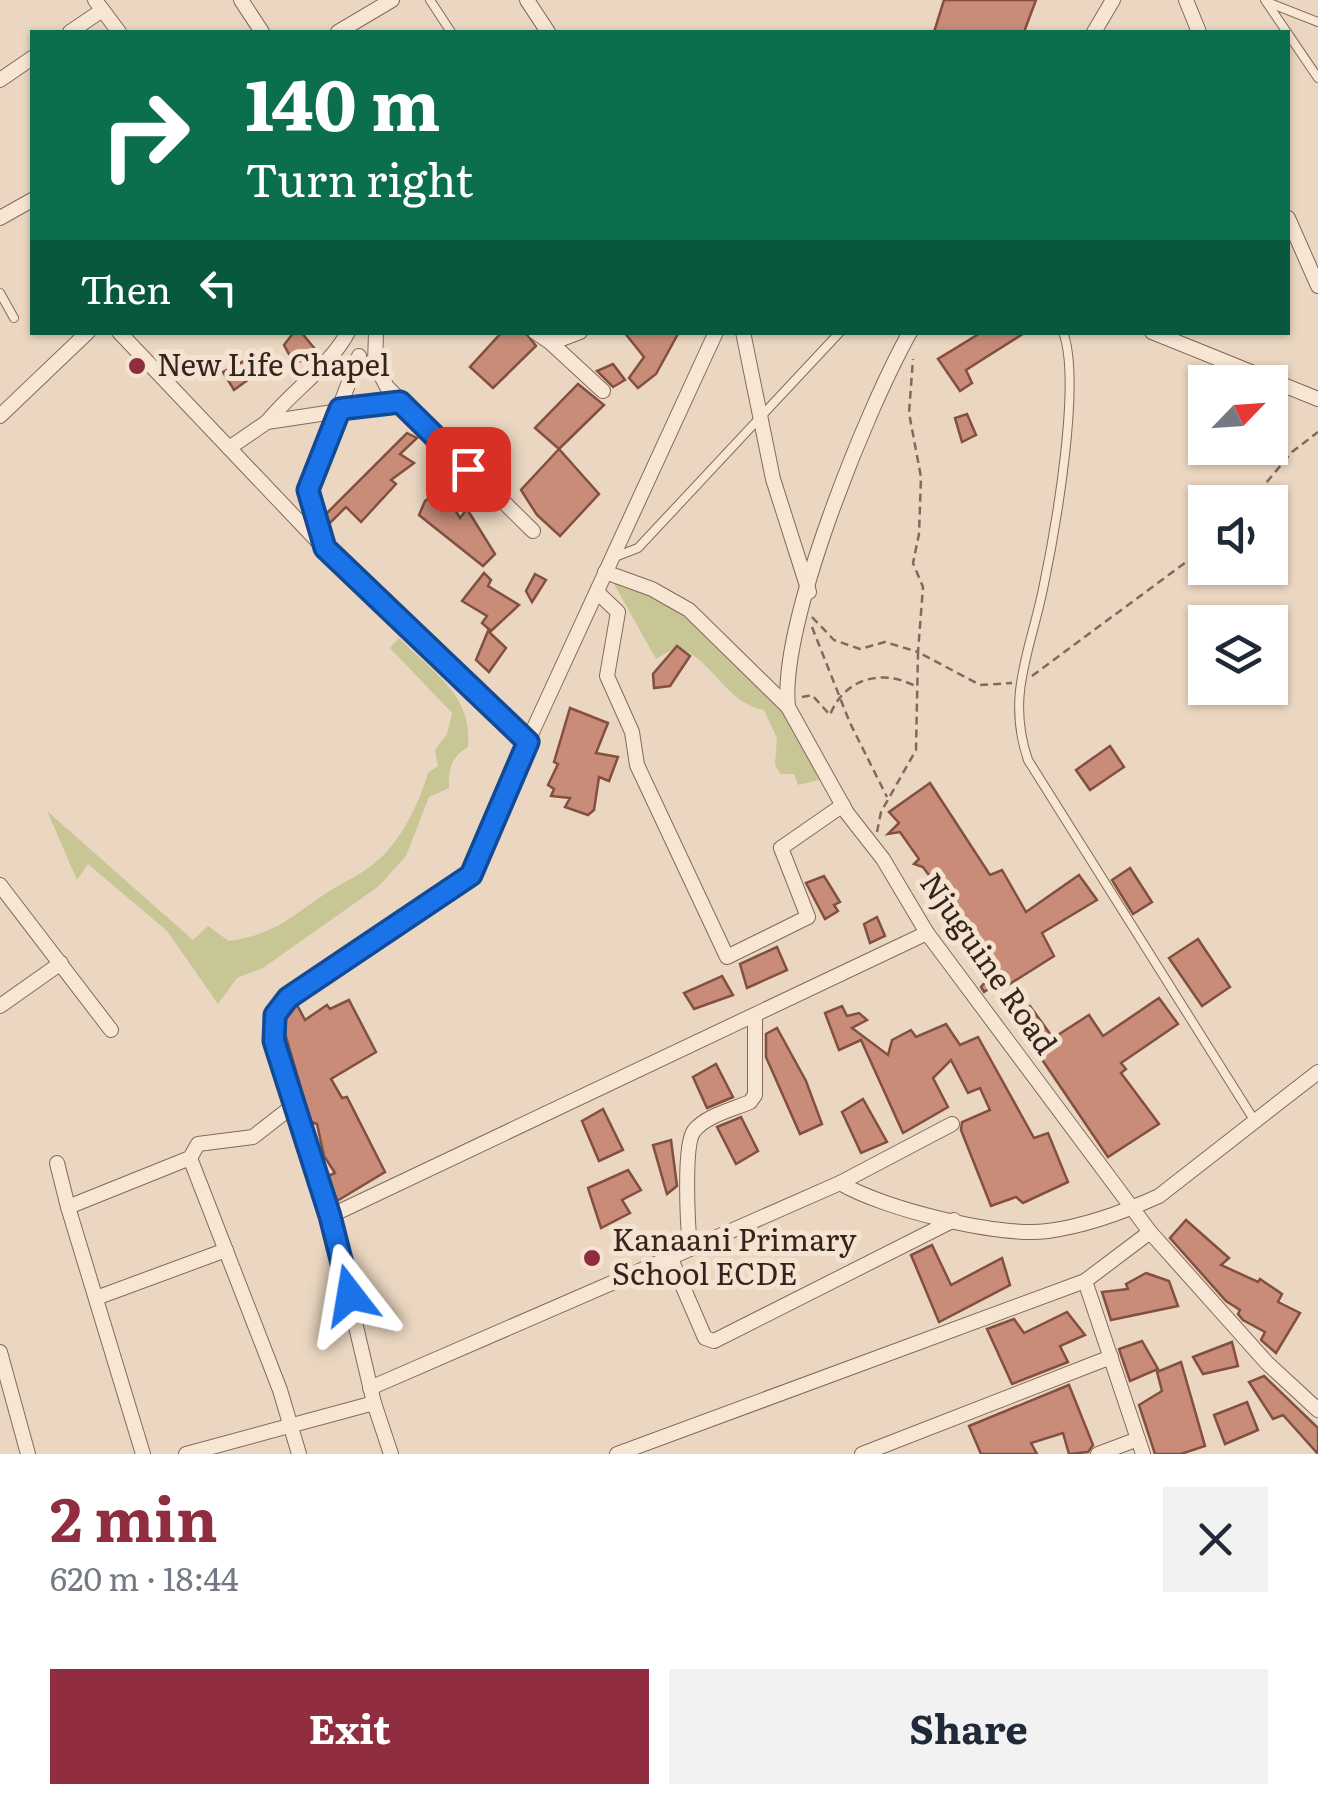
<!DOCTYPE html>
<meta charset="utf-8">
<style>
:root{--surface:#fff;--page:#f2f2f3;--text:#1f2937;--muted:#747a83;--accent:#902d3e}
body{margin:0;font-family:Literata,serif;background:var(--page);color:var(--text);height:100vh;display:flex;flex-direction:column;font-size:38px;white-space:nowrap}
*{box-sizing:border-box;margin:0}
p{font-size:32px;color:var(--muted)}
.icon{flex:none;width:55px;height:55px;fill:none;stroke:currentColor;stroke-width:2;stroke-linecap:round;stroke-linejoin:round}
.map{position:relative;height:1454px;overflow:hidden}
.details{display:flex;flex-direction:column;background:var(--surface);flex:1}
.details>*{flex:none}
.banner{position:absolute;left:30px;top:30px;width:1260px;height:305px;border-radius:0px;box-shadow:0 2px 8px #0004;background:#0b6e4f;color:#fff;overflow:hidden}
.needle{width:65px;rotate:65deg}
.controls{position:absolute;left:1188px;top:365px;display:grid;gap:20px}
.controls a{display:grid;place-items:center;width:100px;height:100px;border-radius:0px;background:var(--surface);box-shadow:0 2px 8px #0004;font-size:50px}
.pin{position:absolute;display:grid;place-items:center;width:85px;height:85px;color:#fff;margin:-42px;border-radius:20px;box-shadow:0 5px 15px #0006}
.me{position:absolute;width:110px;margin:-55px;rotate:346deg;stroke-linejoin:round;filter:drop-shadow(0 0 8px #0008)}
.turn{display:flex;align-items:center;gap:35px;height:210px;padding:0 50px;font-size:45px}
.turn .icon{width:130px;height:130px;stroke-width:2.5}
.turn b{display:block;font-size:70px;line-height:85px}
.then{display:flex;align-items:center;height:95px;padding:0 50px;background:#0003;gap:20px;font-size:38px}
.round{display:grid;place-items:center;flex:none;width:105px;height:105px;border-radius:0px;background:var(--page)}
.overview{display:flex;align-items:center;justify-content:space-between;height:170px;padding:0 50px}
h1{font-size:60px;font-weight:700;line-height:75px;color:var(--accent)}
.button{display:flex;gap:20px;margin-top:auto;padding:20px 50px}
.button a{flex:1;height:115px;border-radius:0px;background:var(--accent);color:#fff;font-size:40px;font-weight:700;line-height:115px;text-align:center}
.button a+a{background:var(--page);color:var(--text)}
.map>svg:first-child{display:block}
.green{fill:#c9c696}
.building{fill:#c88c79;stroke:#824f41;stroke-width:2.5}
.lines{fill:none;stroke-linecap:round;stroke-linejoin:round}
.service-casing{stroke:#84695a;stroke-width:10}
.minor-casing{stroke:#84695a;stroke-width:16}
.path{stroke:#84695a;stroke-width:2.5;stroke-dasharray:8 5;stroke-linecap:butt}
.service{stroke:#f7e6d4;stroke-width:8}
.minor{stroke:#f7e6d4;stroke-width:14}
.route-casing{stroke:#114b97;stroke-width:25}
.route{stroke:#1a73e8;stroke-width:18}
.poi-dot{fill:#902d3e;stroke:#f3e3d0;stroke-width:4}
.labels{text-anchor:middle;stroke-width:10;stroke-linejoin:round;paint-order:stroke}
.poi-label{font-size:30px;fill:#34241d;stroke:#f3e3d0;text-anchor:start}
.street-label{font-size:30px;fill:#34241d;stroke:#f3e3d0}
</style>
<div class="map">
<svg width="1318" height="1454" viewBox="0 0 1318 1454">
<rect width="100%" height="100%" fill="#ebd7c1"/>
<g class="green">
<path d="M 614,584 L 652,589 L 689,610 L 788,707 L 827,778 L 798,785 L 794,774 L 780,774 L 775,764 L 777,738 L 764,710 C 726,704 711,657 677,647 L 656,659 Z"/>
<path d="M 399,638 C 433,673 473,694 468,747 C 451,757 448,770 449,788 L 429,797 L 406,856 L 379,886 L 263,968 L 237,978 L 218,1004 L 167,931 L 88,864 L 77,880 L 47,811 L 193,940 L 208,926 L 229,941 C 271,935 286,921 319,898 C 338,884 361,876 378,860 C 401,841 420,801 428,773 L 438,766 L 435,750 L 447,734 L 452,713 L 390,648 Z"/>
</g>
<g class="building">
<polygon points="944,0 1036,0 1024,32 934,32"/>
<polygon points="294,332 301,332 315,349 295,365 284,345"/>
<polygon points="502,332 525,332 536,346 493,388 470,367"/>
<polygon points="624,332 679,332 656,374 638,388 629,378 644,357"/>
<polygon points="982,332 1026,332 966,370 972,383 960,391 938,359"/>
<polygon points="259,353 263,369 234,390 223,372"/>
<polygon points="613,364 625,380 613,387 597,371"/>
<polygon points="578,384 604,405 559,449 535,428"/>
<polygon points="967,414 976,435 962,442 955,418"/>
<polygon points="407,433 417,438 400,454 414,463 391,480 396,484 361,522 346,507 329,524 326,514"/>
<polygon points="559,449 599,494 560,536 537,515 521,490"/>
<polygon points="442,488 460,518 467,509 495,554 483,566 419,515 425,501"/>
<polygon points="484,573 491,580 488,586 519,605 491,631 482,623 487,616 462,601"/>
<polygon points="535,574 546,580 532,602 526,591"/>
<polygon points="488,631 506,648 489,672 476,660"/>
<polygon points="677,646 690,656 670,686 654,688 653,674"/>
<polygon points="570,708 608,723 596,753 618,757 609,781 599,777 594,810 588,815 565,807 570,798 551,796 554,789 548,785 558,764 554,762"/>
<polygon points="1110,746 1124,767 1090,790 1076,770"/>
<polygon points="930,783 990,875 1002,870 1026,912 1079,875 1097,900 1042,933 1054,956 1002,989 996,984 984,992 981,987 989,977 984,974 987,967 950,904 944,908 928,888 936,885 923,867 914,864 919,859 900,832 888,834 899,823 889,812"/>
<polygon points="1130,868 1152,902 1133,914 1112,880"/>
<polygon points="824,876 840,902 834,905 838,911 825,919 806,883"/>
<polygon points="877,917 885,936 870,943 864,924"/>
<polygon points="1198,939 1230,987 1202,1006 1169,958"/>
<polygon points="777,947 787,970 747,988 740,964"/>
<polygon points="722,976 733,995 694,1009 684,993"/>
<polygon points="1159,998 1178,1024 1121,1063 1126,1069 1121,1073 1159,1124 1108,1157 1012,1015 1030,1006 1053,1038 1089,1015 1103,1036"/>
<polygon points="349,1000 376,1052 331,1079 342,1098 347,1097 385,1172 337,1201 328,1176 335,1173 324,1156 317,1124 311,1122 284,1030 287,1016 297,1005 305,1020 327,1005 330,1009"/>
<polygon points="842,1006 847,1016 859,1013 867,1020 852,1028 888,1055 892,1040 911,1030 916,1037 946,1024 960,1045 978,1037 1034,1138 1048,1133 1068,1182 1023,1203 1016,1197 991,1206 961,1130 962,1122 990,1110 980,1088 968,1093 951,1060 933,1078 948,1107 903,1133 861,1040 839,1050 825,1013"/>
<polygon points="777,1028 806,1081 822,1124 800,1134 766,1057 766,1034"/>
<polygon points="716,1064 733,1097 707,1108 693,1077"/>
<polygon points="863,1099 887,1142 861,1153 842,1112"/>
<polygon points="603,1109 623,1150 599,1161 582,1121"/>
<polygon points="741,1117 758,1151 736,1164 717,1127"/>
<polygon points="671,1140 677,1186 667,1194 653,1145"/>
<polygon points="628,1170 641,1190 622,1200 630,1213 601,1228 588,1188"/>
<polygon points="1186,1220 1229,1258 1221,1265 1258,1282 1260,1279 1282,1294 1278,1302 1300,1313 1276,1353 1261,1340 1265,1332 1243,1320 1238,1314 1240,1310 1226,1301 1170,1238"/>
<polygon points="932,1245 951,1285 1002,1258 1010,1285 939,1322 911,1255"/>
<polygon points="1146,1273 1169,1281 1178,1306 1111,1320 1102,1292 1128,1289 1126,1284"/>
<polygon points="1067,1312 1085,1335 1060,1346 1068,1362 1012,1384 987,1329 1014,1319 1024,1333"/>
<polygon points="1142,1341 1158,1369 1130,1381 1119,1349"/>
<polygon points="1232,1342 1238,1366 1203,1374 1193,1357"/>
<polygon points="1181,1362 1205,1446 1181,1454 1155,1454 1139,1405 1162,1391 1157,1372"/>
<polygon points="1264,1376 1318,1428 1318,1454 1283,1415 1273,1419 1249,1382"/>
<polygon points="1069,1385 1093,1445 1088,1452 1069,1454 1063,1433 1031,1443 1037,1454 981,1454 969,1426"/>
<polygon points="1247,1402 1258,1430 1225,1444 1214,1415"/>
</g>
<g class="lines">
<g class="service-casing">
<g id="service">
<polyline points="430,0 451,32"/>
<polyline points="1265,0 1318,78"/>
<polyline points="1267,2 1318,22"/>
<polyline points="0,293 14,318"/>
<path d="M 1063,332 C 1082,382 1055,532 1043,589 C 1030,652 1006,696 1028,760 L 1256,1123"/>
<polyline points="612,558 638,548 840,332"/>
</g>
</g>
<g class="minor-casing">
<g id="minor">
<polyline points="95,0 119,32"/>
<polyline points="241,0 262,32"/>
<polyline points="527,0 548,32"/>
<polyline points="1186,0 1199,32"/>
<polyline points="70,32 101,11"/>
<polyline points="338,32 392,0"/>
<polyline points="1094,32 1113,0"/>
<polyline points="0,80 32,58"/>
<polyline points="0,218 32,200"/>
<polyline points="1288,218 1318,286"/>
<polyline points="119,332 325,549 528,741 716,332"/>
<polyline points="376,332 375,364 387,387 533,531"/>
<polyline points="535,332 551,343 580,332"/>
<polyline points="743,332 773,479 809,592"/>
<polyline points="1152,332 1318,399"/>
<polyline points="551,343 603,391"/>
<polyline points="0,416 88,332"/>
<path d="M 267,422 C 292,391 330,366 348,332"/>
<polyline points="229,448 267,422 400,402"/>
<polyline points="325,548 308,489 359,356"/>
<polyline points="605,572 652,589 689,610 788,707 847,813 883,859 927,933 1150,1232 1267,1363 1318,1410"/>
<polyline points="597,592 618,612 607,676 632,732 637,765 727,957 808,917 781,848 843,805"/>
<path d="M 788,707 C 779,624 867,409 910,332"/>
<polyline points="0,885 111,1030"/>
<polyline points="0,1006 61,963"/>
<polyline points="190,1158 280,1390 299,1454"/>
<polyline points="57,1163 68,1207"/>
<path d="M 840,1183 C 884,1209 997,1237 1048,1231 C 1085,1226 1126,1211 1159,1196 L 1318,1072"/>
<polyline points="330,1216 927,933"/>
<polyline points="690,1249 840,1183 952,1124"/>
<polyline points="671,1259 705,1338 714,1341 954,1220"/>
<polyline points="1085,1281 1143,1454"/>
<polyline points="96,1298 226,1250"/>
<polyline points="0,1352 28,1454"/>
<path d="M 370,1388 L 690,1249 C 688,1228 683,1145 694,1131 C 705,1116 734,1109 750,1102 L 755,1095 L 755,1017"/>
<polyline points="143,1454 68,1207 190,1158 198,1144 253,1137 294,1105"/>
<polyline points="186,1454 374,1403"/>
<path d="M 391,1454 L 374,1403 L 330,1216 L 273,1041 C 273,1024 274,1009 288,998 L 471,875 L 528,741"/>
<polyline points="617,1454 1085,1281 1150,1232"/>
<polyline points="862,1454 1111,1357"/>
<polyline points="1098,1454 1138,1439"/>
</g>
</g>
<g class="path">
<polyline points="1250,502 1292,452 1318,432"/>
<polyline points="812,617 834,640 860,649 885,642 918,652 923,587 913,563 919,534 921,477 909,413 913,359"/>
<polyline points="812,627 850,723 887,797"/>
<polyline points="1032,676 1205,548"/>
<path d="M 802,697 L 812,695 L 830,715 C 844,679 881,668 915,686"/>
<polyline points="877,832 881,812 916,750 918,652 980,685 1012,683"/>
</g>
<use href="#service" class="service"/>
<use href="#minor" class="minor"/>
</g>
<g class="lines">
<g class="route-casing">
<polyline id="route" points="350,1295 330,1216 274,1041 275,1015 288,998 471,875 528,742 325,548 308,490 340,409 400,402 468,469"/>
</g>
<use href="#route" class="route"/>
</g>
<g class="poi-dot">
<circle cx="137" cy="366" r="10"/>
<circle cx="592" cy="1258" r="10"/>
</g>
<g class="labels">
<g class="poi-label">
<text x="157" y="376">New Life Chapel</text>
<text x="612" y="1251">Kanaani Primary<tspan x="612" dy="34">School ECDE</tspan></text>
</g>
<g class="street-label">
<text transform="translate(988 964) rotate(55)" y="10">Njuguine Road</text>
</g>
</g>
</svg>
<div class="controls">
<a><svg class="needle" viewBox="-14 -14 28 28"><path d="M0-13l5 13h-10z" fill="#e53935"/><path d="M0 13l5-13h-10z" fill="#747a83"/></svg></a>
<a><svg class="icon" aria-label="sound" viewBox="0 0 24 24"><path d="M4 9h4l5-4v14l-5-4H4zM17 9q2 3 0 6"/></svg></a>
<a><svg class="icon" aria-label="layers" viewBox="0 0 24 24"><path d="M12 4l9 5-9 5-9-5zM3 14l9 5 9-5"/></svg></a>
</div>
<div class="pin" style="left:468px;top:469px;background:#d93025"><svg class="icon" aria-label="arrive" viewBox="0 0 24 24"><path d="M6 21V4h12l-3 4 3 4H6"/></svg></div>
<svg class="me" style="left:350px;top:1295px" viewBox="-20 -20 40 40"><path d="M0-17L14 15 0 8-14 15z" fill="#1a73e8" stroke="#fff" stroke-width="4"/></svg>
<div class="banner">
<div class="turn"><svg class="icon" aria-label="right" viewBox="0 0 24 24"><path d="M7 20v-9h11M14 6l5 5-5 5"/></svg><div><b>140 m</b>Turn right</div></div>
<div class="then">Then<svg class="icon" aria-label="left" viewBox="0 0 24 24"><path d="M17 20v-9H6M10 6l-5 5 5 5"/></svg></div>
</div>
</div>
<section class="details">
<div class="overview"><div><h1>2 min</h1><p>620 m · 18:44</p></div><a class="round"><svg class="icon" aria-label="close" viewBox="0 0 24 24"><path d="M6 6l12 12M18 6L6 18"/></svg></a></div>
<div class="button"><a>Exit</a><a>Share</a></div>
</section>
